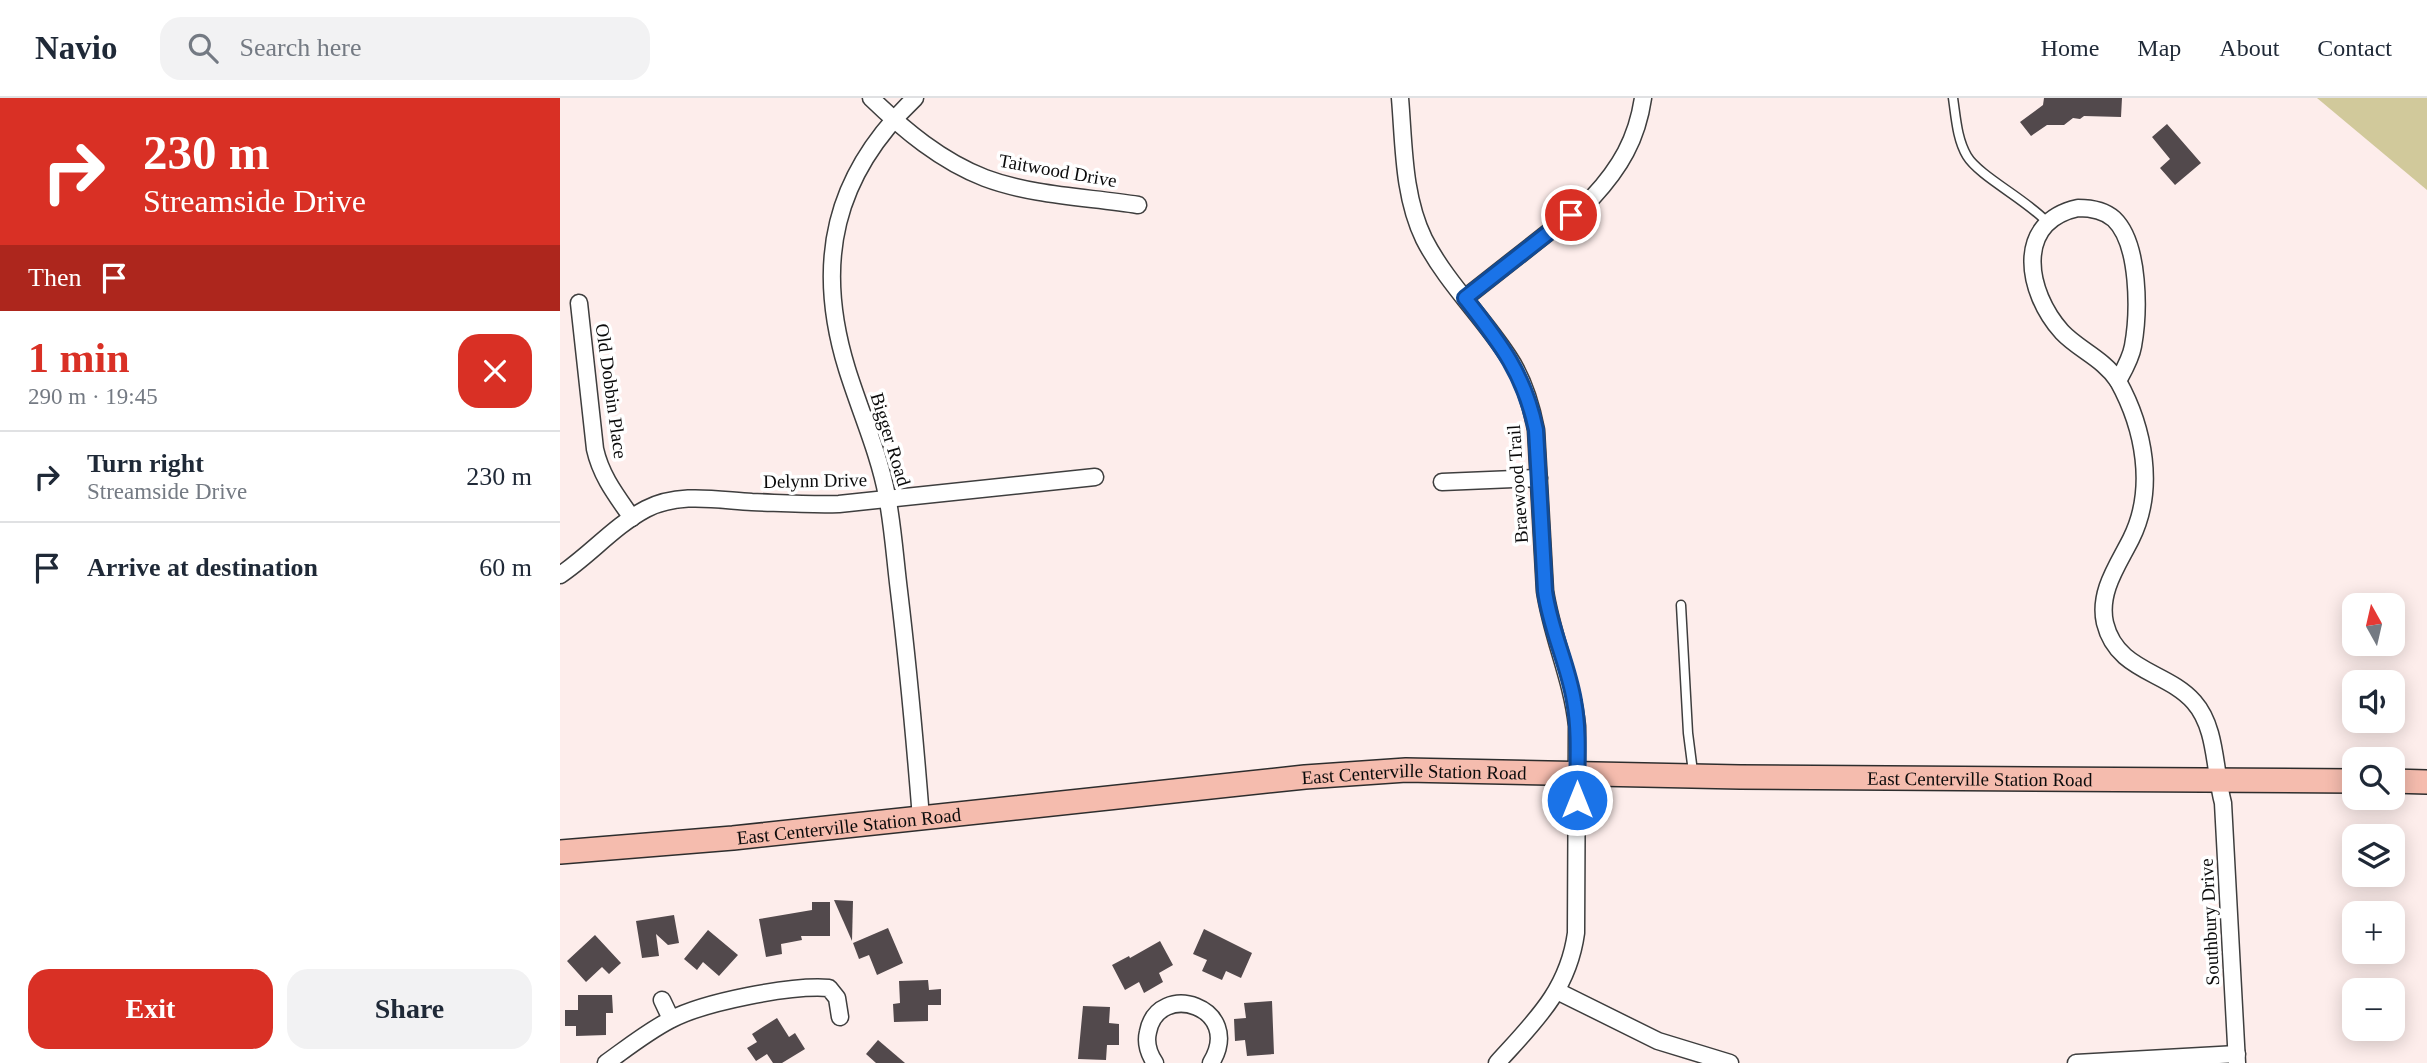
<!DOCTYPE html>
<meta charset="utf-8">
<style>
:root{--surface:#fff;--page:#f2f2f3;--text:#1f2937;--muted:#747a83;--line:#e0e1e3;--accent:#d93025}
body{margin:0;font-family:"Times New Roman",serif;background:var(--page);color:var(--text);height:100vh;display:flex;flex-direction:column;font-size:26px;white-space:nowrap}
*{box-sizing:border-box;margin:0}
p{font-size:23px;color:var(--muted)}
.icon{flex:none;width:38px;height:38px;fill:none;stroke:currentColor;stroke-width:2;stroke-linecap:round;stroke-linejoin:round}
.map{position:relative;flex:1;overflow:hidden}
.details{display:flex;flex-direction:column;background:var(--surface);width:560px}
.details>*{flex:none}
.top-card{background:#d93025;color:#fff;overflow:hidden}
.needle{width:46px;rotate:352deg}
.controls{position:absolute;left:1782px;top:495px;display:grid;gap:14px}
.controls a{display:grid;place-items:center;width:63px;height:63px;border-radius:14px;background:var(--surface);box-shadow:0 4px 18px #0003;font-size:35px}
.pin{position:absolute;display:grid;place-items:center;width:60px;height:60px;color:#fff;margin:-30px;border:4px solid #fff;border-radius:50%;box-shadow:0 2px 7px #0007}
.me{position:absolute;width:77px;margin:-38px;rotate:0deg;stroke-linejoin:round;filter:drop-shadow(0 0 5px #0008)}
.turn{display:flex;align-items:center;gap:24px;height:147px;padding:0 28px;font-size:32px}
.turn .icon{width:91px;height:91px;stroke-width:2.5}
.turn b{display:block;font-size:49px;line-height:60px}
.then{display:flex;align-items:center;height:66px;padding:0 28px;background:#0003;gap:14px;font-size:26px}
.round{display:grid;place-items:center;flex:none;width:74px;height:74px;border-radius:21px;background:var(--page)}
.summary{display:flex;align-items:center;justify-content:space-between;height:119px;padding:0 28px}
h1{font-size:42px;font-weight:700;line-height:52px;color:var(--accent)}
.primary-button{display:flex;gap:14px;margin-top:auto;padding:14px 28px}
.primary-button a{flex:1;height:80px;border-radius:21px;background:var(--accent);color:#fff;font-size:28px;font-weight:700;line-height:80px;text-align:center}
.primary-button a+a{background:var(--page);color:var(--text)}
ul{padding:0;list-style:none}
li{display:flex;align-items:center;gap:21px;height:91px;padding:0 28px;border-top:2px solid var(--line)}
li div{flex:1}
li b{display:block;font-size:26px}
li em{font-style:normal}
header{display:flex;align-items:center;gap:42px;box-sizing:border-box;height:98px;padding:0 35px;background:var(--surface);border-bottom:2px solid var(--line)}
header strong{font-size:33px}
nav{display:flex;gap:38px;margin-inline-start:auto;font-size:24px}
.search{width:490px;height:63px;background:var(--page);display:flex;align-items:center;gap:18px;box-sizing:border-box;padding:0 24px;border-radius:21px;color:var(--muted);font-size:26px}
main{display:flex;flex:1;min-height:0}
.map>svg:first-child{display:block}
.forest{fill:#d1c99b}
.building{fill:#52494c}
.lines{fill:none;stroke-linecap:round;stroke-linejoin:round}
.lane-casing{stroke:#3e3e3e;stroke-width:11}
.street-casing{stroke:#3e3e3e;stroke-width:19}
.secondary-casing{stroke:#2d2d2d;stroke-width:26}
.lane{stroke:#fff;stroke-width:8}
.street{stroke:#fff;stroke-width:16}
.secondary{stroke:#f5bcae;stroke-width:23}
.route-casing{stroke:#114b97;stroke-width:18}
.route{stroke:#1a73e8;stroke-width:12}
.labels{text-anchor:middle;stroke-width:7;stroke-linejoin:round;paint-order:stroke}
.street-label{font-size:19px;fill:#0b0b0b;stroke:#fff}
</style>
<header>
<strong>Navio</strong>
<div class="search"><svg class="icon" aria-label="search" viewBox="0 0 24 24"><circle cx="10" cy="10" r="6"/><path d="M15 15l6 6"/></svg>Search here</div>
<nav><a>Home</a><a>Map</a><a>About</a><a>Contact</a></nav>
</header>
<main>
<section class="details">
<div class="top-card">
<div class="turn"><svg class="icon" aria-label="right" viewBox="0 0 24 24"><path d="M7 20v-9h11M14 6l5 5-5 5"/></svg><div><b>230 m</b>Streamside Drive</div></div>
<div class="then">Then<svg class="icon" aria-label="arrive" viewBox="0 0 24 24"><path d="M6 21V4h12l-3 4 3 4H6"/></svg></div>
</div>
<div class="summary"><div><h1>1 min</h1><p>290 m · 19:45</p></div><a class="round" style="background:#d93025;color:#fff"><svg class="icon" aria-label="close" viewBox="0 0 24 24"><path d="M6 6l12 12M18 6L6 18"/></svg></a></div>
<ul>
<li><svg class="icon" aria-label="right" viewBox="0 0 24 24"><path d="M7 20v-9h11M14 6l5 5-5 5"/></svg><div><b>Turn right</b><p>Streamside Drive</p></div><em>230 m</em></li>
<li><svg class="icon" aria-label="arrive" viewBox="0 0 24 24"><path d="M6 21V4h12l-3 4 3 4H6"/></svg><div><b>Arrive at destination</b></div><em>60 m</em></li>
</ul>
<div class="primary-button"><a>Exit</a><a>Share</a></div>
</section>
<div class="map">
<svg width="1867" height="965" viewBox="0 0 1867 965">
<rect width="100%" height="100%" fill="#fdedeb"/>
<polygon class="forest" points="1757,0 1867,0 1867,92"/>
<g class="building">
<polygon points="1484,0 1562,0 1561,19 1524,18 1520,21 1513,20 1504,27 1487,27 1471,38 1460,24 1483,7"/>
<polygon points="1607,26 1641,65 1615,87 1600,70 1610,61 1592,39"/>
<polygon points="274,802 293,803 292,843"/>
<polygon points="252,804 270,804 270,838 241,838 242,842 221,846 222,856 206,859 199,821 252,812"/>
<polygon points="114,817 119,845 108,847 96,836 99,858 82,860 76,823"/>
<polygon points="328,830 343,865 317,877 309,857 299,861 293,845"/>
<polygon points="644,831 692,855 681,880 666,873 662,882 642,873 647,862 633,856"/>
<polygon points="148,832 178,857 159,878 143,864 137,872 124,861"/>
<polygon points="35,837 61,865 49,876 42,869 26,884 7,863"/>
<polygon points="600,843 613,867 599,875 603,884 584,895 579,884 565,892 552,867 569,858 570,860"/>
<polygon points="368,882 369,892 381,891 381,907 368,907 368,923 334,924 333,906 340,905 339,883"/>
<polygon points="18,897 52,897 53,915 46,915 46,937 16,938 16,928 5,928 5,912 18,912"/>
<polygon points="712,903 714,956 687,958 685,942 675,943 674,921 686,920 684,905"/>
<polygon points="523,908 550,909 549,925 559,926 559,947 547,947 546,962 518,961"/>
<polygon points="217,920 229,939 235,935 245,951 222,965 213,965 207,956 196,963 187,950 197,944 192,936"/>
<polygon points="318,942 345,965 316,965 306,956"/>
</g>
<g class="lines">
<g class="lane-casing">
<g id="lane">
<path d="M 1393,0 C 1396,20 1397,41 1407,58 C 1419,78 1467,102 1487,124"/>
<polyline points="1121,507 1128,635 1133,674"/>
</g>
</g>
<g class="street-casing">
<g id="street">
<path d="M 311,0 C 344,32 381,63 425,80 C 473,98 528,99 578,107"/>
<path d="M 355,0 C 274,77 254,164 287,271 C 300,313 319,355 327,398 C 333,429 335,461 339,493 C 348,568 355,644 361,720"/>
<path d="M 840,0 C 844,47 843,98 864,141 C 886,184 922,218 948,258 C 963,280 971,306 976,332 L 985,493 C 992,539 1012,581 1017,628 L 1016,835 C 1008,893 974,924 937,965"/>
<path d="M 1518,110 C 1531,110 1544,112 1554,121 C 1580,146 1579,215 1573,248 C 1571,260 1564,272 1558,283 C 1544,261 1519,252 1502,234 C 1466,194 1454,124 1518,110 Z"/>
<path d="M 905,200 L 1032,100 C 1060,70 1077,41 1083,0"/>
<path d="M 19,205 L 35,351 C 41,378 56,397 72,420"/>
<path d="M 1558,283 C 1584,330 1596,391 1571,441 C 1558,467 1538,494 1545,525 C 1557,574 1607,573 1634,604 C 1657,630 1654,672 1663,705 L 1677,965"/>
<polyline points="882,384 979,380"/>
<path d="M 0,477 C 30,457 54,428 86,411 C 119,394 157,402 192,404 C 221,405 250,407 279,406 L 535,379"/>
<polyline points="997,893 1098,943 1170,965"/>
<polyline points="102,902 111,921"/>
<path d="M 46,965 C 67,950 87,934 110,922 C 144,904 230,887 269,890 L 277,900 L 280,919"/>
<path d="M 595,965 C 589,956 585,946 588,934 C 598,881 685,909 651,965"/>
<polyline points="1516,965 1677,956"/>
</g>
</g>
<g class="secondary-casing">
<g id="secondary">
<polyline points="1832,683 1867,684"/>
<path id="s1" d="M 0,754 L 173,740 L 745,679 L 846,672 L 1180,679 L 1794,683"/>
</g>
</g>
<use href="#lane" class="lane"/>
<use href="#street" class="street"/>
<use href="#secondary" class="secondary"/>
</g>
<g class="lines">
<g class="route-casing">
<path id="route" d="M 1011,117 L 905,200 C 940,245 964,275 976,332 L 985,493 C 990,531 1008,566 1014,603 C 1020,635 1017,669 1017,702"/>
</g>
<use href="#route" class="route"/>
</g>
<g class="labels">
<g class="street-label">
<text transform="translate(498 72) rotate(10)" y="7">Taitwood Drive</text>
<text transform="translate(52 293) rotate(82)" y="7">Old Dobbin Place</text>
<text transform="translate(331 341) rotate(73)" y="7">Bigger Road</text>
<text transform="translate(255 382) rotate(-1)" y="7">Delynn Drive</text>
<text transform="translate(957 386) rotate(-94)" y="7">Braewood Trail</text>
<text dy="7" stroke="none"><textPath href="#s1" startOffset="858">East Centerville Station Road</textPath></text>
<text dy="7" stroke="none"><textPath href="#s1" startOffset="1424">East Centerville Station Road</textPath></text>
<text dy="7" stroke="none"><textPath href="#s1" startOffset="290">East Centerville Station Road</textPath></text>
<text transform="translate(1649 824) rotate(-93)" y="7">Southbury Drive</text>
</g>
</g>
</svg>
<div class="controls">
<a><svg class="needle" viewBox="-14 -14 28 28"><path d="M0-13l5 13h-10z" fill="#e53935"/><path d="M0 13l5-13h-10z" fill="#747a83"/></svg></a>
<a><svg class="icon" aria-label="sound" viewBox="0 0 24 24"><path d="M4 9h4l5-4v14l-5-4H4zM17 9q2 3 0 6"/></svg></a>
<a><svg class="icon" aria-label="search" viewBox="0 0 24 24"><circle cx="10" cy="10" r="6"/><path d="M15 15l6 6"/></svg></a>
<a><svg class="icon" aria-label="layers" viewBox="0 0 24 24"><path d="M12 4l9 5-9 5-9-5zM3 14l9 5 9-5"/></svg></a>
<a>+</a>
<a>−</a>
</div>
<div class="pin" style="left:1011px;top:117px;background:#d93025"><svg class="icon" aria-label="arrive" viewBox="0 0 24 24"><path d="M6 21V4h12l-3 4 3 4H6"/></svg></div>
<svg class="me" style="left:1017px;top:702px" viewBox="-20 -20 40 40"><circle r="17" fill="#1a73e8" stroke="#fff" stroke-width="3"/><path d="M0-11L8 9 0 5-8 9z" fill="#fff"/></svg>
</div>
</main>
